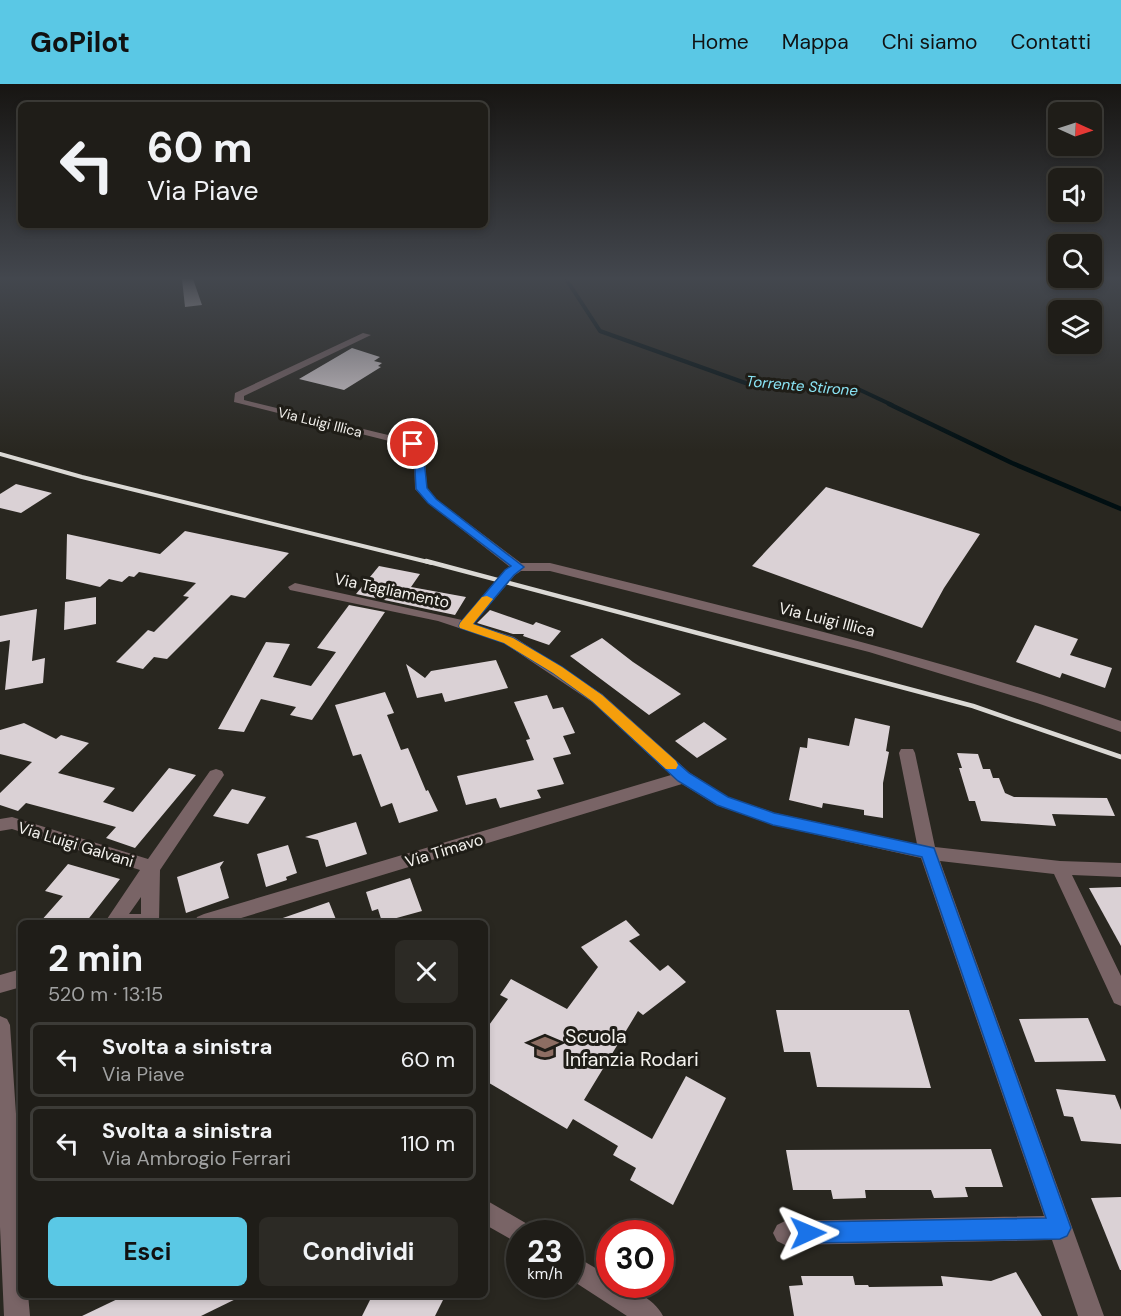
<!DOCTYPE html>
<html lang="it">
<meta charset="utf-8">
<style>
:root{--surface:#1f1d18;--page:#2c2a25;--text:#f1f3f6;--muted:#a1a2a2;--line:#3c3b37;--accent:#5ac8e5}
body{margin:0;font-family:"DM Sans",sans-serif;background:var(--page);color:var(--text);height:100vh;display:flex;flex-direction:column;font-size:22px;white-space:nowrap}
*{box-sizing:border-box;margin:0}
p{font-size:20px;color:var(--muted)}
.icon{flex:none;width:33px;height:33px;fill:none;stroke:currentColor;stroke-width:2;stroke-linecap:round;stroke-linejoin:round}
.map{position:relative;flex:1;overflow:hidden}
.details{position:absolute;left:18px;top:836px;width:470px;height:378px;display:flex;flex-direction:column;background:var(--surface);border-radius:9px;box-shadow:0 3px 9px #0003,0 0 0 2px var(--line)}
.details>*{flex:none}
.top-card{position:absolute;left:18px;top:18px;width:470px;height:126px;border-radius:9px;box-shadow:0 3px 9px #0003,0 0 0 2px var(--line);background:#1f1d18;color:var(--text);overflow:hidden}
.needle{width:39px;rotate:93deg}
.tools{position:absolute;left:1048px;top:18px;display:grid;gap:12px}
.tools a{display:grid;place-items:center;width:54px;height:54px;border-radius:9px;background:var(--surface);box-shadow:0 3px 9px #0003,0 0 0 2px var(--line);font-size:30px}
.speed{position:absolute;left:506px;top:1136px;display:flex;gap:12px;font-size:30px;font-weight:700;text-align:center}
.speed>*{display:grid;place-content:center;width:78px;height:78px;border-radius:50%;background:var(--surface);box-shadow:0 3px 9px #0003,0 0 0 2px var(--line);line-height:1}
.speed small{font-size:15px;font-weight:400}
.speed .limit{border:9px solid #d22;background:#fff;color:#111}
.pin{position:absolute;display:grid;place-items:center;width:51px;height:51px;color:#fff;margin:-26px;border:3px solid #fff;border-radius:50%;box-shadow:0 2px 6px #0007}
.me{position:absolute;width:66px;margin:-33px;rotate:89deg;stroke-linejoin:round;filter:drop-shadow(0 0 4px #0008)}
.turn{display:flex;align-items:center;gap:21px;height:126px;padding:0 30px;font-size:27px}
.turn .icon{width:78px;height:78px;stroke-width:2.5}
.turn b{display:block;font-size:42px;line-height:51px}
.round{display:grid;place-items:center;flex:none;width:63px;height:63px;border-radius:9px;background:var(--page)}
.headline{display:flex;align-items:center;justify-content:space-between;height:102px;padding:0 30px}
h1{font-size:36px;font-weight:700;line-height:45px}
.action{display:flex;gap:12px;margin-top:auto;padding:12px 30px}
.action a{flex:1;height:69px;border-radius:9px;background:var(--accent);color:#111;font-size:24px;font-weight:700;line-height:69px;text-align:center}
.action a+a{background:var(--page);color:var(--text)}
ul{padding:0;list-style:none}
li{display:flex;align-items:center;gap:18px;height:75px;margin:0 12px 9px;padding:0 18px;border:3px solid var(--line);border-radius:9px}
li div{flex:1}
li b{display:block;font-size:22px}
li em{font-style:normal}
header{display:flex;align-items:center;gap:36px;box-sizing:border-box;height:84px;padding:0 30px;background:var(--accent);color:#111}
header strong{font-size:28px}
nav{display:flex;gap:33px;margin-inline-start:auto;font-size:21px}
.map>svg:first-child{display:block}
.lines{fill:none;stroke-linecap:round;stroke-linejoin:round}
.stream-far1{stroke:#010f12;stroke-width:4}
.stream{stroke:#010f12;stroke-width:4.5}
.building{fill:#dad1d5}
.minor{fill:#796466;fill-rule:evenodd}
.rail-far1{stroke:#dbd9d5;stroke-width:4}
.rail{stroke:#dbd9d5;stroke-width:4.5}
.route{fill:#1a73e8;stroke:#114b97;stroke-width:1.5}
.slow{fill:#f59e0b}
.labels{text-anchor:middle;stroke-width:6;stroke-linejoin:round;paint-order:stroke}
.far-street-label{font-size:14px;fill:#f4f2ee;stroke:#1f1d17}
.far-water-label{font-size:15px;font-style:italic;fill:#8be5f6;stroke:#1f1d17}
.street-label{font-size:16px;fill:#f4f2ee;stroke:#1f1d17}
.near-poi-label{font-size:20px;fill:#f4f2ee;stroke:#1f1d17;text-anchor:start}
</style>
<header>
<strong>GoPilot</strong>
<nav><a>Home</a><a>Mappa</a><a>Chi siamo</a><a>Contatti</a></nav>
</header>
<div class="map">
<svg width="1121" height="1232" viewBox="0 0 1121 1232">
<rect width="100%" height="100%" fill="#292720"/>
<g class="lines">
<polyline class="stream-far1" points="566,195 600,247 751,301 858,305 892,321"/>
<polyline class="stream" points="889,320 1012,379 1121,425"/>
</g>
<g class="building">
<polygon points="182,195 193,195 202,221 185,223"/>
<polygon points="352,264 380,273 374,277 382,279 378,282 381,283 344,306 299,295"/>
<polygon points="16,400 52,409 21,429 0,424 0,410"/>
<polygon points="826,403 980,450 944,504 922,544 752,482"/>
<polygon points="185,447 289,469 245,514 231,511 167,575 154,573 143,585 116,578 148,546 154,548 189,513 183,512 196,499 139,488 134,493 129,492 122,498 109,495 100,503 66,495 67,450 160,470"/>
<polygon points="379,482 420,490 411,503 466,513 455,531 356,510"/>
<polygon points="96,513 96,540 64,546 65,518"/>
<polygon points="349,521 385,528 312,636 290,631 296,623 261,615 244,648 218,645 266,558 290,560 273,593 311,602 336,568 317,564"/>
<polygon points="37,525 32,577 45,574 43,599 5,606 10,556 0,558 0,532"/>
<polygon points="490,526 533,541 536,538 561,547 549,561 523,552 524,550 513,550 477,539"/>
<polygon points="1035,541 1078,555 1070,571 1112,584 1105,604 1062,589 1060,594 1016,578"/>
<polygon points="602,554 633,578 681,610 649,631 570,572"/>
<polygon points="496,576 508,604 445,618 442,609 417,614 406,580 425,594 431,587"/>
<polygon points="385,608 394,629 387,631 401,666 408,664 426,707 428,706 438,727 399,739 392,719 381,723 361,670 353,672 335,621"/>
<polygon points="547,611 553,625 563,623 575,649 563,652 571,670 553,674 564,700 537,706 541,714 500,724 496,714 466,721 457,692 534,676 526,656 530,655 514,618"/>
<polygon points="855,634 890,642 886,667 889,668 883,699 883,734 864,731 864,726 823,719 822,724 789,716 800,663 807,664 808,654 849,662"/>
<polygon points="704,638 727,655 697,674 675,657"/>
<polygon points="24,639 56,655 61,651 89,659 58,689 115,704 103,718 133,728 169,684 196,691 135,764 106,754 116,743 26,719 18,727 0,721 0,709 32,678 0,670 0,646"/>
<polygon points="957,669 978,670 983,685 990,685 993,694 999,694 1005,709 1014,713 1107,714 1115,732 1052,730 1056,742 981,737 975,717 969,717 959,684 962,684"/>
<polygon points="232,705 266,713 248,740 213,732"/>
<polygon points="356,738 367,770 326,783 318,756 305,753"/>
<polygon points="288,761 297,789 286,793 287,796 266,803 257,770"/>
<polygon points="224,777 220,783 229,814 186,829 177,793"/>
<polygon points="68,780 120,795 86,838 40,838 63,812 45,807"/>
<polygon points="410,794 422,827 382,838 378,825 372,827 366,808"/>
<polygon points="1121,803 1121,862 1089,804"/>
<polygon points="329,818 337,838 277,838 277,836"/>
<polygon points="626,836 640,851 629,857 660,887 668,881 686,898 643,931 638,927 584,1016 652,1055 686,992 726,1014 673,1121 630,1096 636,1084 613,1071 618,1062 573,1035 567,1045 484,996 484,948 508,915 500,911 511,895 567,925 598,883 581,863"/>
<polygon points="776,926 909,926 931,1004 817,1003 810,968 784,968"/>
<polygon points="1088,934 1106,977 1035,978 1019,935"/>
<polygon points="1056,1005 1115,1011 1121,1026 1121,1060 1081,1057 1073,1033 1064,1032"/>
<polygon points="991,1065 1003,1103 965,1103 968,1113 934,1114 931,1106 865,1106 866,1114 833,1115 831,1106 793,1106 786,1066"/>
<polygon points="1121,1113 1121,1186 1120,1186 1091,1114"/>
<polygon points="1016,1188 1042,1232 794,1232 789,1202 803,1201 801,1192 853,1192 855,1201 868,1201 869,1203 943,1202 941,1192 991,1197"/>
<polygon points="128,1210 246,1210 201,1232 82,1232"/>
<polygon points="373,1210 446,1210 435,1232 362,1232"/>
</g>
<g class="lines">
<g class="minor">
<path d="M 363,249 L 371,251 L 244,312 L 244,316 L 417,358 L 424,366 L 427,404 L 436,415 L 521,479 L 550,479 C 742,527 934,572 1121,637 L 1121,648 L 1037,619 L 869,568 L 550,487 L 521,487 L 515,491 L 473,540 L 514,553 L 602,610 L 690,689 L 728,713 L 775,729 L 917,760 L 899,669 L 901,665 L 913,665 L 915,669 L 935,763 L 1060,777 L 1121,779 L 1121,793 L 1072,791 L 1121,892 L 1121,922 L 1114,919 L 1054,790 L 940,777 L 1104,1232 L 1078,1232 L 1052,1156 L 785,1161 L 777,1157 L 773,1149 L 777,1141 L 785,1137 L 1044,1132 L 921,774 L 773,741 L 716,721 L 682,700 L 228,838 L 195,838 L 197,833 L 204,830 L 671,691 L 592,618 L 504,559 L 438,537 L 290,506 L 288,503 L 295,499 L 462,536 L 510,483 L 428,419 L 415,405 L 414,367 L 409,362 L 234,318 L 235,309 Z"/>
<path d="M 216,685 L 222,687 L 224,691 L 160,786 L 159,838 L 105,838 L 140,786 L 12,745 L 0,747 L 0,735 L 12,733 L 148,775 L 210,687 ZM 141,813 L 141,830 L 129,830 Z"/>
<polygon points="21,885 21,903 0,909 0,891"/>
<polygon points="0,932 7,935 10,941 21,1104 21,1210 28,1210 30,1232 4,1232 0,1143"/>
<polygon points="484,1115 529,1141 533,1149 519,1149 519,1160 484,1140"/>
<path d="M 570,1169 L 609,1192 L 609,1200 C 627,1200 655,1215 663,1232 L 627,1232 L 570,1195 Z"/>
</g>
<polyline class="rail-far1" points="0,370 82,393 432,479"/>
<polyline class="rail" points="426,477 973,622 1121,673"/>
</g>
<linearGradient id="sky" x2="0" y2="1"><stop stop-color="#171512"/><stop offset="0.53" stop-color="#43474e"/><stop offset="1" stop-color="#43474e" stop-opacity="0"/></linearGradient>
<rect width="1121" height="367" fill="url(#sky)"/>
<polygon class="route" points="413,357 423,366 427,404 436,415 524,483 514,491 473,540 513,554 562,583 602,611 689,689 728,713 774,729 934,764 1071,1144 1067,1152 1060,1155 808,1159 801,1156 797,1149 801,1141 808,1138 1046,1134 922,773 773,741 717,721 678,697 592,617 553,589 504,559 460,544 459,542 460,539 505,486 511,482 428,419 416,405 414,366 408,360"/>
<polygon class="slow" points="487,512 493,515 473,540 513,554 562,583 602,611 676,677 678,681 676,685 666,685 592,617 553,589 504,559 460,544 459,542 460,539 482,513"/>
<defs>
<g id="school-bare" transform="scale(2.07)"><path d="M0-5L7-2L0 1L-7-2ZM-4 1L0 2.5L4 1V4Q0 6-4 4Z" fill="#8d6e63" stroke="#1f1d17" stroke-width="2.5" paint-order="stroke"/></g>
</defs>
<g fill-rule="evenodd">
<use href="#school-bare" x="545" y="963"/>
</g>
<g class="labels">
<g class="far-street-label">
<text transform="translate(320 338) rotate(14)" y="5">Via Luigi Illica</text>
</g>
<g class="far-water-label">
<text transform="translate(802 302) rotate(5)" y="5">Torrente Stirone</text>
</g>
<g class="street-label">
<text transform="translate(392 506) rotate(12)" y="6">Via Tagliamento</text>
<text transform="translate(827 535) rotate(14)" y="6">Via Luigi Illica</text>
<text transform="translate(76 760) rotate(17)" y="6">Via Luigi Galvani</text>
<text transform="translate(444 766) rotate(-17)" y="6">Via Timavo</text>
</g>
<g class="near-poi-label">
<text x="565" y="959">Scuola<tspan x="565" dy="23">Infanzia Rodari</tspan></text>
</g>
</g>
</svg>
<div class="tools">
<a><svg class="needle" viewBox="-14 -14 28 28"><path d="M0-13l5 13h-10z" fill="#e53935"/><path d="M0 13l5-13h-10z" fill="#a1a2a2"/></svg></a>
<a><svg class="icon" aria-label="sound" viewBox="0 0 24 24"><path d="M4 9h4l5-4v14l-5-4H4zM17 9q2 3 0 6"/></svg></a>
<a><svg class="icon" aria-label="search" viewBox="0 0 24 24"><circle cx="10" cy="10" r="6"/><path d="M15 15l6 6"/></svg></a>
<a><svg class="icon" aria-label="layers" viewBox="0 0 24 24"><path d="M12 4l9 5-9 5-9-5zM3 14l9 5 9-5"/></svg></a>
</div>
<div class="speed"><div>23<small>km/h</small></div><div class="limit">30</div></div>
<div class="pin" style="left:413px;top:360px;background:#d93025"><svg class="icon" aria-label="arrive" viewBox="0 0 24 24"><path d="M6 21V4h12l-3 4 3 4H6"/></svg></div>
<svg class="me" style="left:808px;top:1149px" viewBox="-20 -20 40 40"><path d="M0-17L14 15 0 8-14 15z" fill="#1a73e8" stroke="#fff" stroke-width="4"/></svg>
<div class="top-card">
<div class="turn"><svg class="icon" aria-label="left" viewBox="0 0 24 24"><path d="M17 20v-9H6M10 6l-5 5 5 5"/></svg><div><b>60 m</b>Via Piave</div></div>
</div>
<section class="details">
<div class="headline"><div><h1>2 min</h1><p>520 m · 13:15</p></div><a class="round"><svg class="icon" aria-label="close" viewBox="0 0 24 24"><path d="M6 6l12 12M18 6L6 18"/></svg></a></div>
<ul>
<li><svg class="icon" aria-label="left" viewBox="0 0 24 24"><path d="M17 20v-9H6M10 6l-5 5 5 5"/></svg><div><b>Svolta a sinistra</b><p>Via Piave</p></div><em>60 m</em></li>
<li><svg class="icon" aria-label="left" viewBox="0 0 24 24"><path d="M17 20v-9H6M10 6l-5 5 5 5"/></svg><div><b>Svolta a sinistra</b><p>Via Ambrogio Ferrari</p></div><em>110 m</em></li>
</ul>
<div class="action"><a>Esci</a><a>Condividi</a></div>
</section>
</div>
